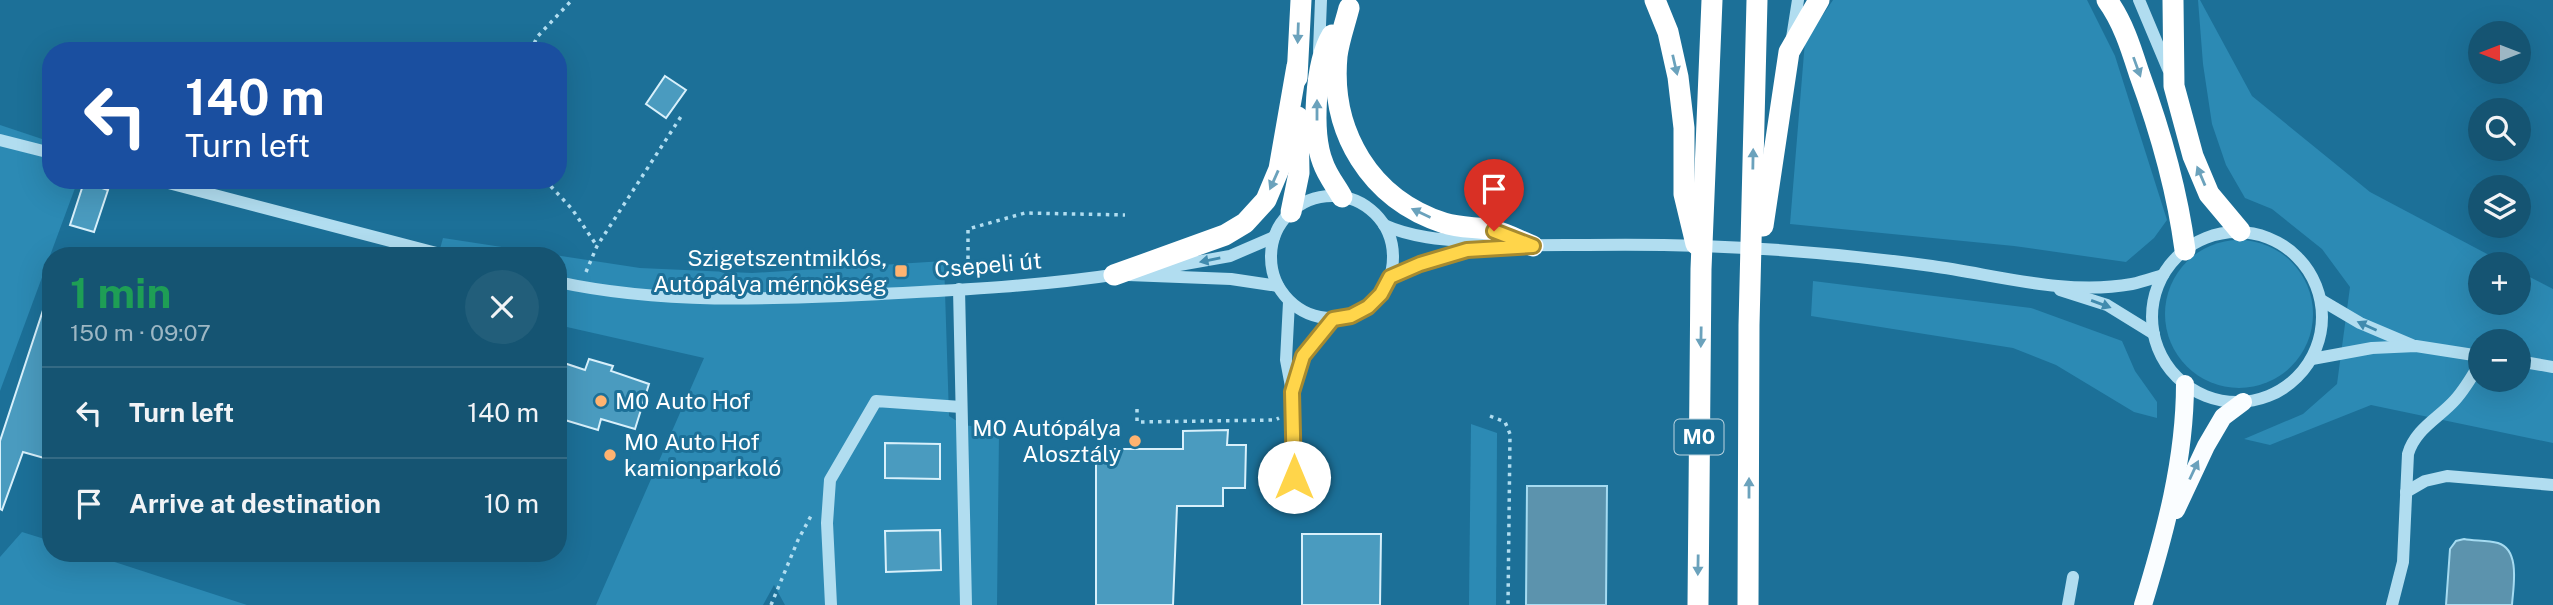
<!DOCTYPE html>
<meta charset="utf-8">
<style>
:root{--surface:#155472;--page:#225e7a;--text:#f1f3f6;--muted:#9db7c4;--line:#346a84}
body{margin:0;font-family:"Public Sans",sans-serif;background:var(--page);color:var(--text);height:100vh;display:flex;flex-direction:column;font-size:26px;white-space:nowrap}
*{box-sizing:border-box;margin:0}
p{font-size:23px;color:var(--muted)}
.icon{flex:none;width:38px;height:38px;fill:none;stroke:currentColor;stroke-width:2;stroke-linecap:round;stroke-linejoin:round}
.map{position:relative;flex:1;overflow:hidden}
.details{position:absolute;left:42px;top:247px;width:525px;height:315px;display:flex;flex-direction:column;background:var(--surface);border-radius:28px;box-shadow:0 7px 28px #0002}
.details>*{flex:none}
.hud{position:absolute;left:42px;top:42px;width:525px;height:147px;border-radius:28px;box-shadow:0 7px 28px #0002;background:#1a4fa0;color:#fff;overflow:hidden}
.needle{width:46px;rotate:270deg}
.fabs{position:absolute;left:2468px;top:21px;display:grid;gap:14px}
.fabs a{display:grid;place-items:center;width:63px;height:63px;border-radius:50%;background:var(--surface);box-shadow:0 7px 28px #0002;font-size:35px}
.pin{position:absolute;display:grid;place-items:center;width:60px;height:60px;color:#fff;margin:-72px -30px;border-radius:50% 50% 50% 0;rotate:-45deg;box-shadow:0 0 7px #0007}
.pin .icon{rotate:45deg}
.me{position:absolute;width:77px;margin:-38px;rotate:0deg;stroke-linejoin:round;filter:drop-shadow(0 0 5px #0008)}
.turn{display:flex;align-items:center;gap:24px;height:147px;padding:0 28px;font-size:32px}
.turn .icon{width:91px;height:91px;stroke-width:2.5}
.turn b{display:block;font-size:49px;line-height:60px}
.round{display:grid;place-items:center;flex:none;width:74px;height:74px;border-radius:37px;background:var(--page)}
.headline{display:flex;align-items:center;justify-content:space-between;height:119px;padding:0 28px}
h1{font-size:42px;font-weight:700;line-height:52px;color:#1e9e55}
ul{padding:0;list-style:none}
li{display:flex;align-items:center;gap:21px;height:91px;padding:0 28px;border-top:2px solid var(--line)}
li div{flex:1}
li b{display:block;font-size:26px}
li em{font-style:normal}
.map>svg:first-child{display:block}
.green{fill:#2c8ab4;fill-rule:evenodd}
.water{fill:#5c93ad;stroke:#a5dbf1;stroke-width:2}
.building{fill:#4a9bbf;stroke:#d8f0fb;stroke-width:2}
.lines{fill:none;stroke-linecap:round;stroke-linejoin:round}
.path{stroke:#b1ddf0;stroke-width:3.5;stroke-dasharray:3.5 5;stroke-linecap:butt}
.minor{stroke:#b1ddf0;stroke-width:12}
.major{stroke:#fafdff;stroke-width:18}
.highway{stroke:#fff;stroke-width:21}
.oneway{fill:#6ba2bc}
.oneway2{fill:#418bae}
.oneway3{fill:#6aa1bc}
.route-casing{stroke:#a68a30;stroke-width:18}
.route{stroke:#ffd54a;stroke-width:12}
.poi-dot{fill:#ffb370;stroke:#1c7098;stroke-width:2.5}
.labels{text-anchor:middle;stroke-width:6;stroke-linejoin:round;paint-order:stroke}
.shield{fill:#1c7098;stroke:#bbd4e0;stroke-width:2}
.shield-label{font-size:21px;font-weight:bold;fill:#fff}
.poi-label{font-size:23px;fill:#fff;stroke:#1c7098;text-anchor:end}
.street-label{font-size:23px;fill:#fff;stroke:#1c7098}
</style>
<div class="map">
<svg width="2553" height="605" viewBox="0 0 2553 605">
<rect width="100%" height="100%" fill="#1c7098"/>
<g class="green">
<polygon points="1833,0 2087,0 2115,56 2167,220 2154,238 2126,262 2014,246 1790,224 1805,41"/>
<path d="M 2198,0 L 2200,0 L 2252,96 L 2370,192 L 2506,264 L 2480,264 L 2480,303 L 2518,303 L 2518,271 L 2553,289 L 2553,443 L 2371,405 L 2270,445 L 2244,439 L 2303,414 L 2337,384 L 2350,287 L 2322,249 L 2272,209 L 2245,198 L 2226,165 L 2212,124 L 2203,64 ZM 2480,341 L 2518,341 L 2518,380 L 2480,380 Z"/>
<polygon points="0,125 51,142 51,180 78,180 0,391"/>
<polygon points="443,238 640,268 752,273 944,261 949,416 963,425 997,429 999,433 997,605 785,605 774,585 763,605 596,605 704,358 558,325 558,256 438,256"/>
<circle cx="2239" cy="314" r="74"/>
<polygon points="1813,281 2031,308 2122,341 2135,371 2157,402 2157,418 2134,412 2056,365 2013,348 1811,316"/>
<polygon points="1471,424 1497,433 1496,605 1469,605"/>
<polygon points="22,532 51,541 51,553 87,553 247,605 0,605 0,557"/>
</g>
<g class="water">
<polygon points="1527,486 1607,486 1606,605 1526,605"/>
<path d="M 2464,539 C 2474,541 2487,540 2498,543 C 2521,550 2513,588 2512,605 L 2446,605 L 2450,549 L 2456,541 Z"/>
</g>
<g class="building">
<polygon points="665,76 686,90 666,118 646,104"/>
<polygon points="84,182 108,190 94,232 70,225"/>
<polygon points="48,295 51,295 51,460 23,452 2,510 0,509 0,441"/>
<polygon points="589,359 613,366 611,371 649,384 635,429 601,419 598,430 558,418 558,361 585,370"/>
<polygon points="1228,430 1227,445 1246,445 1245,488 1223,488 1223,506 1177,506 1173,605 1096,605 1096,449 1183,449 1183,431"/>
<polygon points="885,443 940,444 940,479 885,478"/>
<polygon points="940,530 941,570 886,572 885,531"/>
<polygon points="1302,534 1381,534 1380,605 1302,605"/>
</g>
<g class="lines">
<g class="path">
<polyline points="531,51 537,37 572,0"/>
<polyline points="545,180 572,209 597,246"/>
<polyline points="586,272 597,246 682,115"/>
<polyline points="968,276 968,229 1025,213 1125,215"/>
<polyline points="1137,409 1137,422 1275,420 1279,418"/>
<polyline points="1490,416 1505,422 1510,434 1508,605"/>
<polyline points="771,605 798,540 812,514"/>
</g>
<g class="minor">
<polyline points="2139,0 2168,69"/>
<polyline points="1792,38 1798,0"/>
<polyline points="1319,51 1321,0"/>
<polyline points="0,140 51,153"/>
<polyline points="157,180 448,256"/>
<circle cx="1332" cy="257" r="61"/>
<path d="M 1384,225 C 1417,240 1454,240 1490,243"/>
<circle cx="2237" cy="317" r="85"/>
<polyline points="1151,270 1230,256 1274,237"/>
<polyline points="1128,275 1231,279 1278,286"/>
<path d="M 1390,277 C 1414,266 1438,256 1465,251 C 1504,244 1547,245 1587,245 C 1702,243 1817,250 1932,266 C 1997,275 2066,296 2132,284 C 2142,282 2153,278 2163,275"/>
<path d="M 558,282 C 664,305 774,299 881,294 C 960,290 1041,286 1119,274"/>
<polyline points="959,289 966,605"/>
<polyline points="2060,290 2107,305 2154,334"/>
<polyline points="2321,300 2360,323 2412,345"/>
<polyline points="1289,302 1286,360 1292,392 1294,499"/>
<polyline points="2312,359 2372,348 2416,346 2480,356"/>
<polyline points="2518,361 2553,367"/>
<polyline points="1294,387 1303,356 1333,319"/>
<polyline points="2406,492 2425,481 2447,476 2553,485"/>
<polyline points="831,605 827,523 830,480 876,401 961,407"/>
<polyline points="2068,605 2073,577"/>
<path d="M 2392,605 L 2403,562 L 2408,454 C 2415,429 2439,418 2455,400 C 2465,389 2473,375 2480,363"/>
</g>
<g class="major">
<polyline points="2176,510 2206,446 2223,417 2243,402"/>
<path d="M 2143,605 C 2165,533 2185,460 2185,384"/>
</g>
<g class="highway">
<polyline points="1655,0 1668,32 1678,77 1684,128 1684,194 1696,244"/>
<path d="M 2107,0 C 2123,22 2131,48 2139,73 C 2160,130 2177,189 2185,250"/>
<polyline points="2173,0 2174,86 2193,156 2209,194 2240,231"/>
<path d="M 1349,8 C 1345,24 1339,40 1337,56 C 1330,132 1370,199 1444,223 C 1460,228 1477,227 1492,230 C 1506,233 1520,241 1533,246"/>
<path d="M 1332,35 C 1315,63 1311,133 1323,163 C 1327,175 1336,186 1342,197"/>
<polyline points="1297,78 1301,0"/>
<polyline points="1291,212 1299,173 1298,117"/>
<polyline points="1763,226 1789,52 1819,0"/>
<polyline points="1114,275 1225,235 1245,223 1266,200 1279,169 1297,66"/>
<polyline points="1698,605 1701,269 1712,0"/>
<polyline points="1748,605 1749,325 1757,0"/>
</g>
</g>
<defs><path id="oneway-solid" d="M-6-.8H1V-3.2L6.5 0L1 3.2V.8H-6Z" transform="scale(1.75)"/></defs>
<g class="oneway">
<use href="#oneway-solid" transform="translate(1298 33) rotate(92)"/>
<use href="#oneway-solid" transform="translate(1675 65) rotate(77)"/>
<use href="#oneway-solid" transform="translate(2137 67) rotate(70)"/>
<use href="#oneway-solid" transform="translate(1317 110) rotate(-90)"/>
<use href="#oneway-solid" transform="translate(1753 159) rotate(-89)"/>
<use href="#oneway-solid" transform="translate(2201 176) rotate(-113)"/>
<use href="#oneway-solid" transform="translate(1274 180) rotate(114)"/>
<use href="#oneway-solid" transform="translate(1421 213) rotate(-155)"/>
<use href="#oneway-solid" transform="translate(1701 337) rotate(91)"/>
<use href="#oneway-solid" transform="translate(1749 488) rotate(-90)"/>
<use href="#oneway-solid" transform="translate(1698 565) rotate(91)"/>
</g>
<g class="oneway2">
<use href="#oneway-solid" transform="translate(1210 260) rotate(169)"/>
<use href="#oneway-solid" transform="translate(2101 304) rotate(20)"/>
<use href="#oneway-solid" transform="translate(2367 326) rotate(-156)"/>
</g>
<use class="oneway3" href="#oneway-solid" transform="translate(2194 470) rotate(-65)"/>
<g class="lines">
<g class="route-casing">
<polyline id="route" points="1294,477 1292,392 1303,356 1333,319 1351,316 1368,307 1381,294 1390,277 1420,264 1467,250 1533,246 1494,231"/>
</g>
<use href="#route" class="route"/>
</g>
<g class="poi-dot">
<rect x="894" y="264" width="14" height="14" rx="3.5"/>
<circle cx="601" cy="401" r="7"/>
<circle cx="1135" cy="441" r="7"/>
<circle cx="610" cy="455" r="7"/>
</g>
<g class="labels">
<rect class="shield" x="1674.5" y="419.5" width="49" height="35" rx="5"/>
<g class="shield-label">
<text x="1699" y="444">M0</text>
</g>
<g class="poi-label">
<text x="887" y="266">Szigetszentmiklós,<tspan x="887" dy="26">Autópálya mérnökség</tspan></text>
<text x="615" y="409" text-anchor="start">M0 Auto Hof</text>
<text x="1121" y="436">M0 Autópálya<tspan x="1121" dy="26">Alosztály</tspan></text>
<text x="624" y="450" text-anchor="start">M0 Auto Hof<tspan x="624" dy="26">kamionparkoló</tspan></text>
</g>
<g class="street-label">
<text transform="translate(988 265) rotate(-5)" y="8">Csepeli út</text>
</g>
</g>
</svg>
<div class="fabs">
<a><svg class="needle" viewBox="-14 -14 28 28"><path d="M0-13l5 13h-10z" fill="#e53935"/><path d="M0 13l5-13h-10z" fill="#9db7c4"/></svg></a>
<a><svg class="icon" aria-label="search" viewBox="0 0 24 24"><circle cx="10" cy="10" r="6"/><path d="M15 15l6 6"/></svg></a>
<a><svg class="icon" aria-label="layers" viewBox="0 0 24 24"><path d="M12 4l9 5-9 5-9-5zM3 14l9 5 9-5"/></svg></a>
<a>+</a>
<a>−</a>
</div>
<div class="pin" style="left:1494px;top:231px;background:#d93025"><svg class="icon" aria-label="arrive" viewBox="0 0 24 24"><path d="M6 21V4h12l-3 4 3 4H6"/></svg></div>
<svg class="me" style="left:1294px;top:477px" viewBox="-20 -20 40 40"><circle r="19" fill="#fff"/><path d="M0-13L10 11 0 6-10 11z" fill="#ffd54a"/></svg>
<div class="hud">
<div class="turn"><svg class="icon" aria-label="left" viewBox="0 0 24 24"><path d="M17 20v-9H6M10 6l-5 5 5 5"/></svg><div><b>140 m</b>Turn left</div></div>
</div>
<section class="details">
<div class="headline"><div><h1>1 min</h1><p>150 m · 09:07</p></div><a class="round"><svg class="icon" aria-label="close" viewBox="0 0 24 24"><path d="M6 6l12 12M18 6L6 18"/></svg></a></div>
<ul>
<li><svg class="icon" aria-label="left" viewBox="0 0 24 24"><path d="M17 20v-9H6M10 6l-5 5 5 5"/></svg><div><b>Turn left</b></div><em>140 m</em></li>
<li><svg class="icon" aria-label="arrive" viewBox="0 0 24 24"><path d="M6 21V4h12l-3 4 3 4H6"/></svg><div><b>Arrive at destination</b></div><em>10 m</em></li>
</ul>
</section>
</div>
